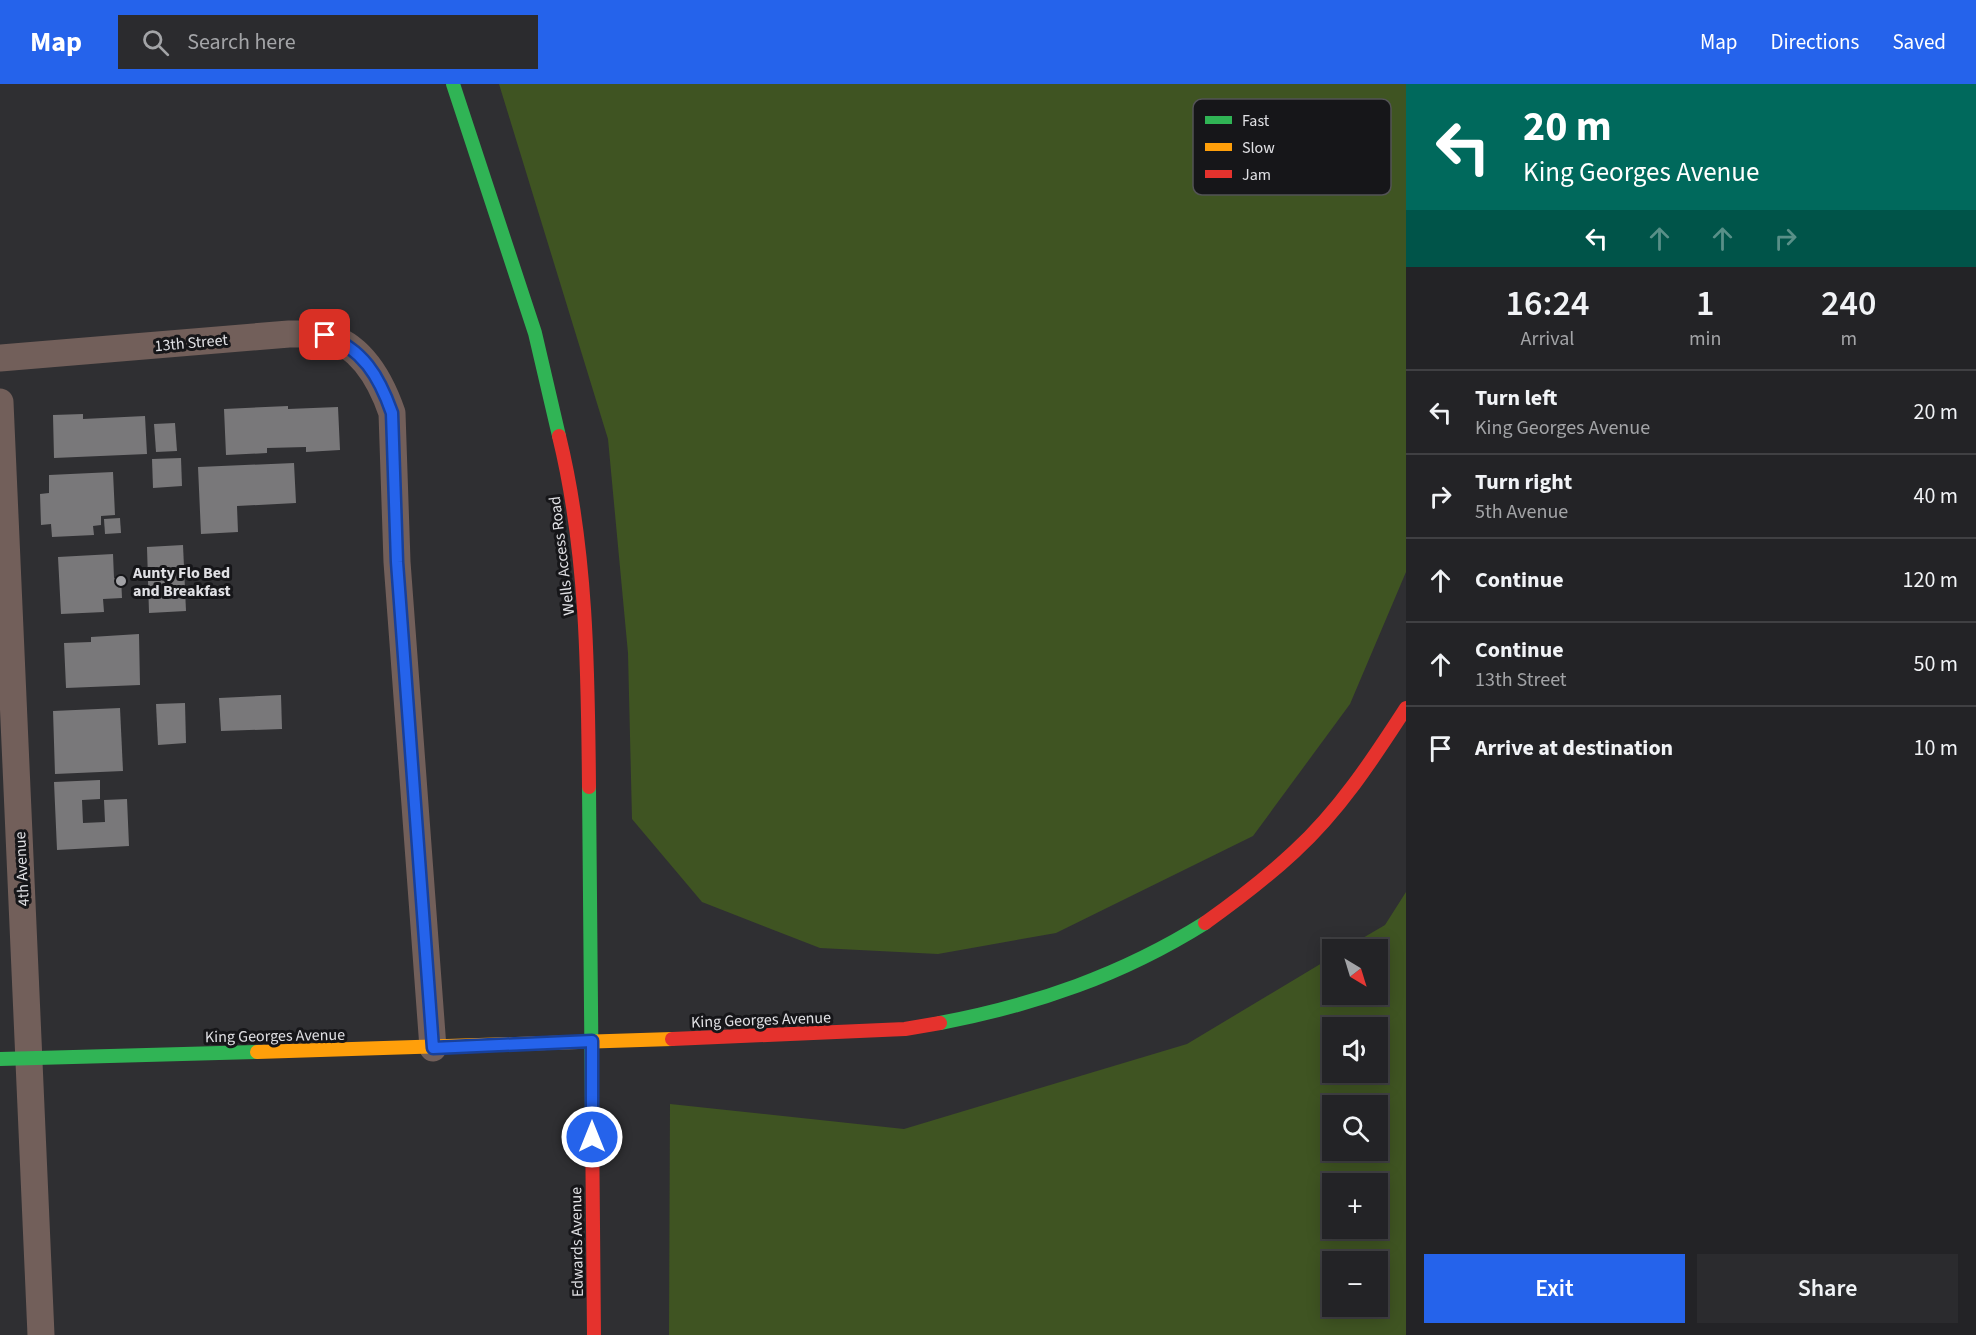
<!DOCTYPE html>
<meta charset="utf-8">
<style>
:root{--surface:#232326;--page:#2b2b2e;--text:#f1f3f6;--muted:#a3a4a7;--line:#404043;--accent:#2563eb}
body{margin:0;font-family:"Source Sans 3",sans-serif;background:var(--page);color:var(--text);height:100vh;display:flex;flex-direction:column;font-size:22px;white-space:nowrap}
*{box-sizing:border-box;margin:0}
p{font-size:20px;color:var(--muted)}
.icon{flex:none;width:33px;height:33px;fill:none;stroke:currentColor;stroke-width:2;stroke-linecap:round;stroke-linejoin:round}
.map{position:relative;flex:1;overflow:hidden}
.details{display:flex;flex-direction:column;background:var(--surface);width:570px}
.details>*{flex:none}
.top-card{background:#00695c;color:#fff;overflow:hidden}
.needle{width:39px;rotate:142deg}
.fabs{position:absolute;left:1322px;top:855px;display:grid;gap:12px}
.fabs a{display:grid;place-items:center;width:66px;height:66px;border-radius:0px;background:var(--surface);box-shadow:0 3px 15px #0003,0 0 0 2px var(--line);font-size:30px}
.pin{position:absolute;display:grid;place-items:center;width:51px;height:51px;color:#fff;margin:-26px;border-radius:12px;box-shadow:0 3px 9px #0006}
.me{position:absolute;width:66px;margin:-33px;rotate:0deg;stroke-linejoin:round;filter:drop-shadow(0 0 4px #0008)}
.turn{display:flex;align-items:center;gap:21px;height:126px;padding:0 18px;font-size:27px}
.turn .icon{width:78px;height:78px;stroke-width:2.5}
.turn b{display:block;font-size:42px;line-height:51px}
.lanes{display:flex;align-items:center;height:57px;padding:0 18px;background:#0003;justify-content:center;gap:30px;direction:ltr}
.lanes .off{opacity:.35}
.eta{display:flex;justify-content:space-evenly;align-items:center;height:102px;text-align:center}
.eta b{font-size:36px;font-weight:600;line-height:42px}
.primary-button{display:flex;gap:12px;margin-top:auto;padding:12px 18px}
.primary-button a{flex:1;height:69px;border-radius:0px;background:var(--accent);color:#fff;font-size:24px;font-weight:600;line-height:69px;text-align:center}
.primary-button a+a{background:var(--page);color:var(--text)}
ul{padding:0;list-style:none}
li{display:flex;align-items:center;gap:18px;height:84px;padding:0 18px;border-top:2px solid var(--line)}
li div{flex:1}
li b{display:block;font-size:22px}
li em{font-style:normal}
header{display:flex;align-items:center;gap:36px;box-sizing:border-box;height:84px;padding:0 30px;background:var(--accent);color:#fff}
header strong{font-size:28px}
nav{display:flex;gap:33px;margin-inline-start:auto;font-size:21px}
.search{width:420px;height:54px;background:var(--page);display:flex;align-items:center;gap:15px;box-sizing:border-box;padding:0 21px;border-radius:0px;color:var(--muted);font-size:22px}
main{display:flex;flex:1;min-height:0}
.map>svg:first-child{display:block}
.green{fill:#3f5422;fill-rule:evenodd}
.building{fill:#79787a}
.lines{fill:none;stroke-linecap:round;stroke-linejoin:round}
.street{stroke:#725f5a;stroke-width:27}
.fast{stroke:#30b455;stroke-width:14}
.slow{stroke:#ff9f0a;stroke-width:14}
.jam{stroke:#e5322d;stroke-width:14}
.route-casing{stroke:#184099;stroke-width:15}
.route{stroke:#2563eb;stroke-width:10}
.poi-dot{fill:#a2a2a6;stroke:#161619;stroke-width:2}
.labels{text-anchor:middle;stroke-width:6;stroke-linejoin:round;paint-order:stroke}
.street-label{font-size:16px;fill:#e0e0e4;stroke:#161619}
.poi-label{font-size:16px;font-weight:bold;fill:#e0e0e4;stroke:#161619;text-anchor:start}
.key{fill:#161619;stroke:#535356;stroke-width:1.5}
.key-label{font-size:16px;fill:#e0e0e4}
</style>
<header>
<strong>Map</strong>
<div class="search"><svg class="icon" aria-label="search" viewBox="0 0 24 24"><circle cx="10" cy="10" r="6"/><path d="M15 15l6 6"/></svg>Search here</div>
<nav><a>Map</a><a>Directions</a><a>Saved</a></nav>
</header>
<main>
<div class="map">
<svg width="1406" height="1251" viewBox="0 0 1406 1251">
<rect width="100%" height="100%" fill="#2f2f32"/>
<g class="green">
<polygon points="499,0 1406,0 1406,488 1350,620 1253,752 1056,849 938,870 820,864 702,818 632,735 628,569 608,355"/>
<path d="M 1406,808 L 1406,1251 L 669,1251 L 670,1020 L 904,1045 L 1187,960 L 1332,873 L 1332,910 L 1377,910 L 1377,866 L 1344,865 L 1385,841 ZM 1332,944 L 1377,944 L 1377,988 L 1332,988 ZM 1332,1022 L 1377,1022 L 1377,1066 L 1332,1066 ZM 1332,1100 L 1377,1100 L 1377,1144 L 1332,1144 ZM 1332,1178 L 1377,1178 L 1377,1222 L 1332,1222 Z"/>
</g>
<g class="building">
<polygon points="288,322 288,325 338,323 340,366 306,368 306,363 267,364 267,369 226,371 224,325"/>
<polygon points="83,330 83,335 145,332 147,370 54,374 53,331"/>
<polygon points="175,339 177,367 156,368 154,340"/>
<polygon points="181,374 182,402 153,404 152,375"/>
<polygon points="294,379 296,419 237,422 238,448 201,450 198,383"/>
<polygon points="113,388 115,431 101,432 101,441 93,442 94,451 52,453 51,440 41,441 40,410 49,409 49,391"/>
<polygon points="120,434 121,449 105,450 104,435"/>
<polygon points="183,461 186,527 149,529 147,463"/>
<polygon points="113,470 114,494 121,493 122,514 103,515 104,528 61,530 58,473"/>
<polygon points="139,550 140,601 66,604 64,559 91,558 91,553"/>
<polygon points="281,611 282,645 221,647 219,614"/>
<polygon points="185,619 186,659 158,661 156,620"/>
<polygon points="120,624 123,687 55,690 53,627"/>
<polygon points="100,696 100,715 82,716 83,739 105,738 104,716 127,715 129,762 57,766 54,698"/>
</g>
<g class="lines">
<g class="street">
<path d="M 0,274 L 289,250 C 301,250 315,249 327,252 C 362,262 381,297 392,329 L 397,478 L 433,964"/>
<polyline points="0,318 41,1251"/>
</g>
<g class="fast">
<polyline points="453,0 535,249 559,352"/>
<polyline points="589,703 592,1032"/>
<path d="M 940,939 C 1035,921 1122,891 1205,839"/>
<polyline points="0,975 257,968"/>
</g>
<polyline class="slow" points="257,968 672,955"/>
<g class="jam">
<path d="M 559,352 C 587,466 588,587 589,703"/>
<path d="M 1205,839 C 1236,817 1266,794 1294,768 C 1339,727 1373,675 1406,624"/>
<polyline points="672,955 905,945 940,939"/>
<polyline points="592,1032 594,1251"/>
</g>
</g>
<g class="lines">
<g class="route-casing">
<path id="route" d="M 325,251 C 363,265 379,292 392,329 L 397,478 L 433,964 L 592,957 L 592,1053"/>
</g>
<use href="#route" class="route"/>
</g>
<circle class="poi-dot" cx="121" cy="497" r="6"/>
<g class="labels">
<g class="street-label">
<text transform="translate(191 258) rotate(-5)" y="6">13th Street</text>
<text transform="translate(561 472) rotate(-97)" y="6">Wells Access Road</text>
<text transform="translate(21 785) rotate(-93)" y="6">4th Avenue</text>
<text transform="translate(761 935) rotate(-2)" y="6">King Georges Avenue</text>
<text transform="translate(275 951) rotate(-1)" y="6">King Georges Avenue</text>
<text transform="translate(576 1158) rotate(-91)" y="6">Edwards Avenue</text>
</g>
<g class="poi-label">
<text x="133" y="494">Aunty Flo Bed<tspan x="133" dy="18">and Breakfast</tspan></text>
</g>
</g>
<rect x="1193" y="15" width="198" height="96" rx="9" class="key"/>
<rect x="1205" y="32" width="27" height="8" fill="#30b455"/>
<rect x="1205" y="59" width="27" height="8" fill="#ff9f0a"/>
<rect x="1205" y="86" width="27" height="8" fill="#e5322d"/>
<g class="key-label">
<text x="1242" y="42">Fast</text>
<text x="1242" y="69">Slow</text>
<text x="1242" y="96">Jam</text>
</g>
</svg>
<div class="fabs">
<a><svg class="needle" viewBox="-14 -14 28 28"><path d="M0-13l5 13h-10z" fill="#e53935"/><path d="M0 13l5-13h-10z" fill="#a3a4a7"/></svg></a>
<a><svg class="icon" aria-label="sound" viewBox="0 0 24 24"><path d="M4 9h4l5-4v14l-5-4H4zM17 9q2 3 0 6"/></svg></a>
<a><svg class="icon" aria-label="search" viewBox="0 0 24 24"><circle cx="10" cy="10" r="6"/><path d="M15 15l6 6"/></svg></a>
<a>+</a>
<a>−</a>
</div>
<div class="pin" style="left:325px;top:251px;background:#d93025"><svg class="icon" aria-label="arrive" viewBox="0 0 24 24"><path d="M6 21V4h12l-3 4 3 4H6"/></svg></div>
<svg class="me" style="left:592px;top:1053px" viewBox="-20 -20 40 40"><circle r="17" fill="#2563eb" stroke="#fff" stroke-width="3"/><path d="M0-11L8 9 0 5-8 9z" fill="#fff"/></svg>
</div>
<section class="details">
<div class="top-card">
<div class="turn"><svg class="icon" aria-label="left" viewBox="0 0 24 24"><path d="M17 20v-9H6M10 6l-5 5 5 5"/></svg><div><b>20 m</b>King Georges Avenue</div></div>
<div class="lanes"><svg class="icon" aria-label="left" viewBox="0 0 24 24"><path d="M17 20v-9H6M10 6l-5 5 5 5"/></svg><svg class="icon off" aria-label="ahead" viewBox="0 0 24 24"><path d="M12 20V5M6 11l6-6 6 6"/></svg><svg class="icon off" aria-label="ahead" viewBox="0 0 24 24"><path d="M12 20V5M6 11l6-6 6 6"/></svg><svg class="icon off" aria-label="right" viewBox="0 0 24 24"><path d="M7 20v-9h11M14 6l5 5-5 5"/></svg></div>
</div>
<div class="eta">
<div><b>16:24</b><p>Arrival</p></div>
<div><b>1</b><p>min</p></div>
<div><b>240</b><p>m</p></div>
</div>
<ul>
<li><svg class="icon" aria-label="left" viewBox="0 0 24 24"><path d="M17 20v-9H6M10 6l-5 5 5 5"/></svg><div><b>Turn left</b><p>King Georges Avenue</p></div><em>20 m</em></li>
<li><svg class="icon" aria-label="right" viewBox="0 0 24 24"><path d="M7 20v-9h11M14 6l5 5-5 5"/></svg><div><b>Turn right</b><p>5th Avenue</p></div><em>40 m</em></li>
<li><svg class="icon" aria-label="ahead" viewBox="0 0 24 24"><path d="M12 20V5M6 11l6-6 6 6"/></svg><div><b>Continue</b></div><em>120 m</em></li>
<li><svg class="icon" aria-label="ahead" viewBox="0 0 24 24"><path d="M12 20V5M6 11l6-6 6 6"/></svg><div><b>Continue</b><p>13th Street</p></div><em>50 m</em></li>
<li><svg class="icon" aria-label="arrive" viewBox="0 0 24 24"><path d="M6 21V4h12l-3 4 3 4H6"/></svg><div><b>Arrive at destination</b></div><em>10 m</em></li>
</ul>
<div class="primary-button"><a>Exit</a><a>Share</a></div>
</section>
</main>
